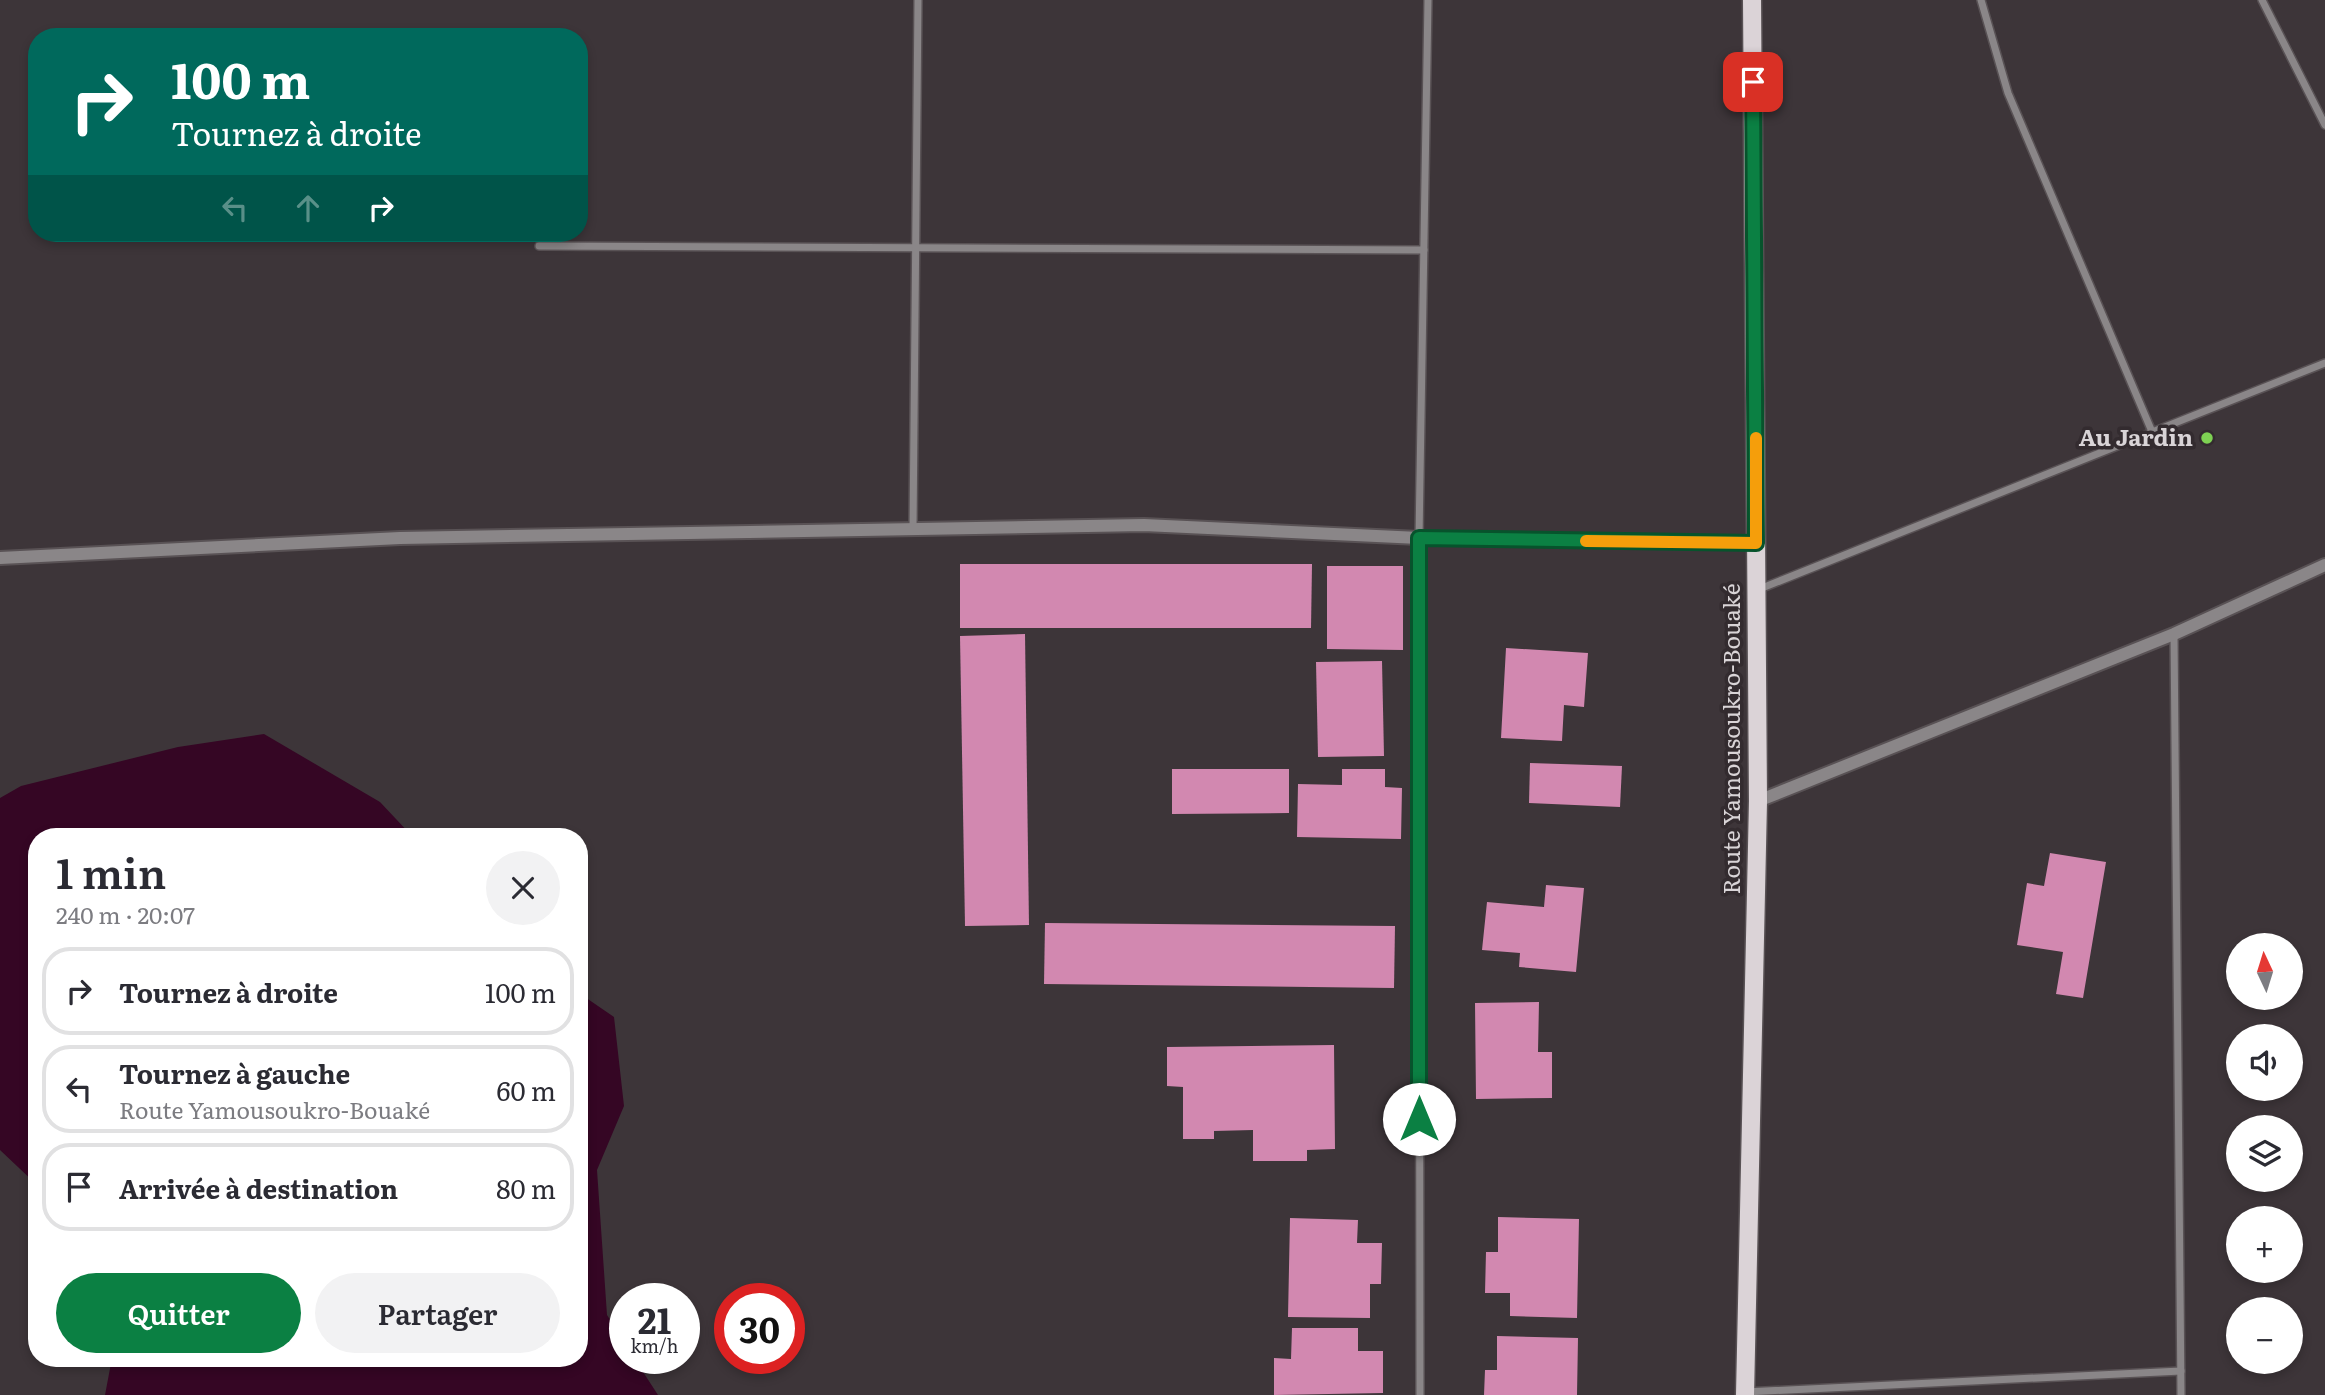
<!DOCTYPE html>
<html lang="fr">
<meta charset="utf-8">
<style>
:root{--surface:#fff;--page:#f2f2f3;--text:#2b2b33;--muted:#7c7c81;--line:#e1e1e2;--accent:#0b8043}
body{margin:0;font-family:Literata,serif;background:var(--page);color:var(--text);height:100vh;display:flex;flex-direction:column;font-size:26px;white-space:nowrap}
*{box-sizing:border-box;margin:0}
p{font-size:23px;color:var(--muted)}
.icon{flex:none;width:38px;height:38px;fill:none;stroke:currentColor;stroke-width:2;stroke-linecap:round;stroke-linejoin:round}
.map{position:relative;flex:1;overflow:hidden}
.sheet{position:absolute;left:28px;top:828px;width:560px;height:539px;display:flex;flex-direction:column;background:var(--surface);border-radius:28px;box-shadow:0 4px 10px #0003}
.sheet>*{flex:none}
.hud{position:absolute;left:28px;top:28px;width:560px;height:214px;border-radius:28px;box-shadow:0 4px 10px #0003;background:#00695c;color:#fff;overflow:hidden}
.needle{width:46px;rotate:356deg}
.buttons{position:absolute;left:2226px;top:933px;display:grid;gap:14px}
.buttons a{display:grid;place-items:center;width:77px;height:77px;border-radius:50%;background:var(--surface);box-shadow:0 4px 10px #0003;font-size:35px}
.speed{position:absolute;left:609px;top:1283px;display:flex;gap:14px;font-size:35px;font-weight:700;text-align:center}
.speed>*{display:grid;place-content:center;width:91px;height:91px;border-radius:50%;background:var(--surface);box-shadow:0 4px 10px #0003;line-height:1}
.speed small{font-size:18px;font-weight:400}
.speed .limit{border:10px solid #d22;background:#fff;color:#111}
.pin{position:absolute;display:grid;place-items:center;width:60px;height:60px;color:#fff;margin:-30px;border-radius:14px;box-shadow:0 4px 10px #0006}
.me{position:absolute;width:77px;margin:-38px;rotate:0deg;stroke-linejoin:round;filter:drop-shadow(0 0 5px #0008)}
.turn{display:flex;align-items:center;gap:24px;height:147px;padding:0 28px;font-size:32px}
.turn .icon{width:91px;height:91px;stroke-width:2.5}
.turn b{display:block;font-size:49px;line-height:60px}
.lanes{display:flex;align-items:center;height:66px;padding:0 28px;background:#0003;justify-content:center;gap:35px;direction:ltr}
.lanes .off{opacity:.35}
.round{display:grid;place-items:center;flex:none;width:74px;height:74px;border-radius:37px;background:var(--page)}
.overview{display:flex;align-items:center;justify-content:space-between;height:119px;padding:0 28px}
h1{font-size:42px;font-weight:600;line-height:52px}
.primary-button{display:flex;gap:14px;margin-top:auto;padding:14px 28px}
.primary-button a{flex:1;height:80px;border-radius:42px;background:var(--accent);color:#fff;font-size:28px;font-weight:600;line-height:80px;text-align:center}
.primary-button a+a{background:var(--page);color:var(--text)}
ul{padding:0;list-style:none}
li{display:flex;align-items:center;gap:21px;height:88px;margin:0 14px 10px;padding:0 14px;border:4px solid var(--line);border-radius:28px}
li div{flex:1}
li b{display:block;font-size:26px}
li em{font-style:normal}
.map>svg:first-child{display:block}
.water{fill:#350624}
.building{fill:#d288b0}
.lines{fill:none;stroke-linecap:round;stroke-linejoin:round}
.minor-casing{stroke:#595255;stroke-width:10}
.tertiary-casing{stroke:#595255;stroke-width:16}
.primary-casing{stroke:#595255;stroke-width:21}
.minor{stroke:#8a8688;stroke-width:7}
.tertiary{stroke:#8a8688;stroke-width:12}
.primary{stroke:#dbd3d7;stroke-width:18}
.route-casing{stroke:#07532c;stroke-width:18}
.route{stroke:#0b8043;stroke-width:12}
.slow{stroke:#f59e0b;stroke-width:12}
.poi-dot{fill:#7ed153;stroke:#332b2f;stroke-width:2.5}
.labels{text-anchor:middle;stroke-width:7;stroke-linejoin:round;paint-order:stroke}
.poi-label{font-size:23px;font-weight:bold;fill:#d9d4d7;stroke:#332b2f;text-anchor:end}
.street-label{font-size:23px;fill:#d9d4d7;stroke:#332b2f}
</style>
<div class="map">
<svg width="2325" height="1395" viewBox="0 0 2325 1395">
<rect width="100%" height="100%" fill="#3d3539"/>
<g class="water">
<polygon points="264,734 380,802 412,836 37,836 37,1185 0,1150 0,798 21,786 178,747"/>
<polygon points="579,993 614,1017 624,1106 597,1170 607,1315 625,1343 625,1358 634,1358 658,1395 105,1395 112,1358 579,1358"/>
</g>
<g class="building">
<polygon points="960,564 1312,564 1311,628 960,628"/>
<polygon points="1327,566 1403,566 1403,650 1327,649"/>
<polygon points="1025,634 1029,925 965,926 960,636"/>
<polygon points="1506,648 1588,653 1584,707 1564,705 1562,741 1501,738"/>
<polygon points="1382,661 1384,756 1318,757 1316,662"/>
<polygon points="1530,763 1622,766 1620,807 1529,803"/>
<polygon points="1172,769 1289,769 1289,813 1172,814"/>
<polygon points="1342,769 1385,769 1385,787 1402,788 1401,839 1297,837 1298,784 1342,785"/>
<polygon points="2050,853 2106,862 2083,998 2056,994 2063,952 2017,945 2027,883 2044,886"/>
<polygon points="1546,885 1584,888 1576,972 1519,967 1520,953 1482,950 1487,902 1544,907"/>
<polygon points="1045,923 1395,926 1394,988 1044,984"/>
<polygon points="1539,1002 1538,1052 1552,1052 1552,1098 1476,1099 1475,1003"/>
<polygon points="1334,1045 1335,1149 1307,1150 1307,1161 1253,1161 1253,1130 1214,1131 1214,1139 1183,1139 1183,1087 1167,1086 1167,1047"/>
<polygon points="1498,1217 1579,1219 1577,1318 1510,1316 1510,1293 1485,1293 1486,1252 1498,1252"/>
<polygon points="1290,1218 1358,1220 1357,1243 1382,1243 1381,1284 1370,1284 1370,1318 1288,1317"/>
<polygon points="1292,1328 1358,1328 1358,1351 1383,1351 1383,1393 1274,1395 1274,1358 1291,1359"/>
<polygon points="1497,1336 1578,1338 1577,1395 1484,1395 1485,1370 1497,1370"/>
</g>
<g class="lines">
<g class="minor-casing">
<g id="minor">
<polyline points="1981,0 2008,93 2153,434"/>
<polyline points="2262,0 2325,125"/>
<polyline points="539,246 1424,250"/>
<polyline points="913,529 918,0"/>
<polyline points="1757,590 2325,363"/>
<polyline points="2174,634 2181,1395"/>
<polyline points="1745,1392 2181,1371"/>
<polyline points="1420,1395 1419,538 1428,0"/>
</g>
</g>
<g class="tertiary-casing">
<g id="tertiary">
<polyline points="0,558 400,538 1144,525 1419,538 1756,543"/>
<polyline points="1758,801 2174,634 2325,565"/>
</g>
</g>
<g class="primary-casing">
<polyline id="primary" points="1745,1395 1758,801 1752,0"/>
</g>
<use href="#minor" class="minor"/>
<use href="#tertiary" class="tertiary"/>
<use href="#primary" class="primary"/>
</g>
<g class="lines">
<g class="route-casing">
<polyline id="route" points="1419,1119 1419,538 1756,543 1753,82"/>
</g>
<use href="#route" class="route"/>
<polyline class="slow" points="1586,541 1756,543 1756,438"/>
</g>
<circle class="poi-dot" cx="2207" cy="438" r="7"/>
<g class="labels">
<g class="poi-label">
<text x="2193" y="446">Au Jardin</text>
</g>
<g class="street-label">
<text transform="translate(1732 739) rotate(-90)" y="8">Route Yamousoukro-Bouaké</text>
</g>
</g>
</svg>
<div class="buttons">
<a><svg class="needle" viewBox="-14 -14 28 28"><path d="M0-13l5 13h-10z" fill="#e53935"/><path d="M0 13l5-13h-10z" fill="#7c7c81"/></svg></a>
<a><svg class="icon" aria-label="sound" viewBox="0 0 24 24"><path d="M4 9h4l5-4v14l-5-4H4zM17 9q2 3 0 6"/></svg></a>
<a><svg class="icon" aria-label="layers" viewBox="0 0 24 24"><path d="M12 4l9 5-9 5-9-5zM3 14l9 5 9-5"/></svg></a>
<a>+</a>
<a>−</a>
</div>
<div class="speed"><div>21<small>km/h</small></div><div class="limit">30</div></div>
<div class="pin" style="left:1753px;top:82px;background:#d93025"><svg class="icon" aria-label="arrive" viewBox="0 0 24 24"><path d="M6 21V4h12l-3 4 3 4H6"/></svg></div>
<svg class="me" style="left:1419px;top:1119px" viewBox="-20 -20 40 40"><circle r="19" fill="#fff"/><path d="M0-13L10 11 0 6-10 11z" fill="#0b8043"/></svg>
<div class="hud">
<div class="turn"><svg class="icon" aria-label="right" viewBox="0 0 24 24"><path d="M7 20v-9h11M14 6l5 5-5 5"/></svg><div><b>100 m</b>Tournez à droite</div></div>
<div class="lanes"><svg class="icon off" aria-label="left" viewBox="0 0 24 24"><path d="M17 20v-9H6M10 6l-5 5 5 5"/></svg><svg class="icon off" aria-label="ahead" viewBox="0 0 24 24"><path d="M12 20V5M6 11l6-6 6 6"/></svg><svg class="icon" aria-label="right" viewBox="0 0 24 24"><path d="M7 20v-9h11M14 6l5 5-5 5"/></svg></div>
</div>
<section class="sheet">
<div class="overview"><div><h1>1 min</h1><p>240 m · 20:07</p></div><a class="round"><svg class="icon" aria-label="close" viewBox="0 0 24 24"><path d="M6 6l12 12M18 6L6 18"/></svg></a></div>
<ul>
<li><svg class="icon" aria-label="right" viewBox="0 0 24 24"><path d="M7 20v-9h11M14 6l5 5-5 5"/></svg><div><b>Tournez à droite</b></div><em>100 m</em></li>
<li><svg class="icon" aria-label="left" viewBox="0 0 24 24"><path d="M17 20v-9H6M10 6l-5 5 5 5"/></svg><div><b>Tournez à gauche</b><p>Route Yamousoukro-Bouaké</p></div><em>60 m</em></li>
<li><svg class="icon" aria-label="arrive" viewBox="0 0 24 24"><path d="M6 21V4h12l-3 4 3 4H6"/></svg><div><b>Arrivée à destination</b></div><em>80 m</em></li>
</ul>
<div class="primary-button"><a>Quitter</a><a>Partager</a></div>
</section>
</div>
